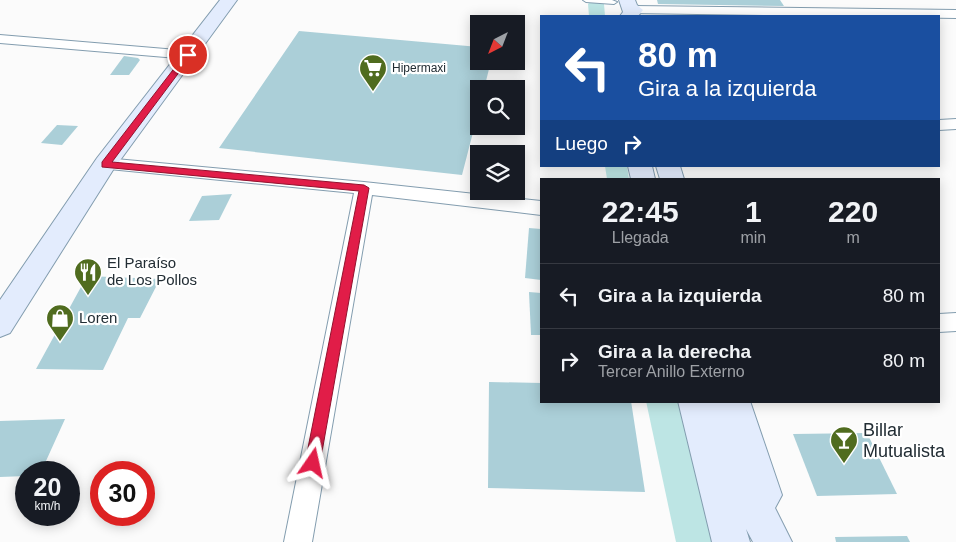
<!DOCTYPE html>
<html lang="es">
<meta charset="utf-8">
<style>
:root{--surface:#171b24;--page:#20242c;--text:#f1f3f6;--muted:#9ea1a6;--line:#363941}
body{margin:0;font-family:Helvetica,sans-serif;background:var(--page);color:var(--text);height:100vh;display:flex;flex-direction:column;font-size:19px;white-space:nowrap}
*{box-sizing:border-box;margin:0}
p{font-size:16px;color:var(--muted)}
.icon{flex:none;width:28px;height:28px;fill:none;stroke:currentColor;stroke-width:2;stroke-linecap:round;stroke-linejoin:round}
.map{position:relative;flex:1;overflow:hidden}
.drawer{position:absolute;left:540px;top:178px;width:400px;height:225px;display:flex;flex-direction:column;background:var(--surface);border-radius:0px;box-shadow:0 2px 12px #0003}
.drawer>*{flex:none}
.hud{position:absolute;left:540px;top:15px;width:400px;height:152px;border-radius:0px;box-shadow:0 2px 12px #0003;background:#1a4fa0;color:#fff;overflow:hidden}
.needle{width:32px;rotate:222deg}
.fabs{position:absolute;left:470px;top:15px;display:grid;gap:10px}
.fabs a{display:grid;place-items:center;width:55px;height:55px;border-radius:0px;background:var(--surface);box-shadow:0 2px 12px #0003;font-size:25px}
.speed{position:absolute;left:15px;top:461px;display:flex;gap:10px;font-size:25px;font-weight:700;text-align:center}
.speed>*{display:grid;place-content:center;width:65px;height:65px;border-radius:50%;background:var(--surface);box-shadow:0 2px 12px #0003;line-height:1}
.speed small{font-size:12px;font-weight:400}
.speed .limit{border:8px solid #d22;background:#fff;color:#111}
.pin{position:absolute;display:grid;place-items:center;width:42px;height:42px;color:#fff;margin:-21px;border:2px solid #fff;border-radius:50%;box-shadow:0 1px 5px #0007}
.me{position:absolute;width:55px;margin:-28px;rotate:11deg;stroke-linejoin:round;filter:drop-shadow(0 0 4px #0008)}
.turn{display:flex;align-items:center;gap:18px;height:105px;padding:0 15px;font-size:22px}
.turn .icon{width:65px;height:65px;stroke-width:2.5}
.turn b{display:block;font-size:35px;line-height:42px}
.then{display:flex;align-items:center;height:48px;padding:0 15px;background:#0003;gap:10px;font-size:19px}
.eta{display:flex;justify-content:space-evenly;align-items:center;height:85px;text-align:center}
.eta b{font-size:30px;font-weight:700;line-height:35px}
ul{padding:0;list-style:none}
li{display:flex;align-items:center;gap:15px;height:65px;padding:0 15px;border-top:1px solid var(--line)}
li div{flex:1}
li b{display:block;font-size:19px}
li em{font-style:normal}
.map>svg:first-child{display:block}
.lines{fill:none;stroke-linecap:round;stroke-linejoin:round}
.canal{fill:#bde5e4;fill-rule:evenodd}
.building{fill:#abcfd8}
.lane-casing{stroke:#839daf;stroke-width:2}
.street-casing{stroke:#839daf;stroke-width:2}
.secondary-casing{stroke:#839daf;stroke-width:2}
.lane{fill:#fff;fill-rule:evenodd}
.street{fill:#fff;fill-rule:evenodd}
.secondary{fill:#e3ecfd;fill-rule:evenodd}
.route{fill:#e11d48;stroke:#92132f}
.labels{text-anchor:middle;stroke-width:4.5;stroke-linejoin:round;paint-order:stroke}
.far-poi-label{font-size:12px;fill:#222d34;stroke:#fff;text-anchor:start}
.poi-label{font-size:15px;fill:#222d34;stroke:#fff;text-anchor:start}
.near-poi-label{font-size:18px;fill:#222d34;stroke:#fff;text-anchor:start}
</style>
<div class="map">
<svg width="956" height="542" viewBox="0 0 956 542">
<rect width="100%" height="100%" fill="#fbfbfb"/>
<g class="lines">
<g class="canal">
<polygon points="592,0 602,1 604,4 605,16 589,16 588,4"/>
<polygon points="605,166 627,166 629,179 607,179"/>
<polygon points="646,401 678,401 712,542 676,542"/>
</g>
</g>
<g class="building">
<polygon points="657,0 780,0 784,6 658,4"/>
<polygon points="299,31 479,47 479,61 491,61 484,89 479,89 479,109 462,175 219,148"/>
<polygon points="124,56 138,58 140,60 129,75 110,75"/>
<polygon points="57,125 78,126 62,145 41,143"/>
<polygon points="232,194 219,220 189,221 202,196"/>
<polygon points="529,228 541,229 541,280 525,278"/>
<polygon points="87,276 160,279 140,318 128,318 103,370 36,369"/>
<polygon points="529,292 541,293 541,335 531,335"/>
<polygon points="489,382 541,383 541,401 631,401 645,492 488,488"/>
<polygon points="65,419 41,472 26,472 26,476 0,477 0,421"/>
<polygon points="867,433 897,494 817,496 793,434"/>
<polygon points="907,536 910,542 836,542 835,537"/>
</g>
<g class="lines">
<g class="lane-casing">
<polygon id="lane" points="583,0 612,0 617,2 614,4 586,2"/>
</g>
<g class="street-casing">
<g id="street">
<polygon points="634,6 956,10 956,18 630,13 628,10"/>
<polygon points="0,35 189,51 196,55 189,59 0,43"/>
<polygon points="956,119 956,129 939,130 939,120"/>
<polygon points="105,158 364,182 541,201 541,215 372,195 312,542 284,542 354,193 99,168 97,164 99,160"/>
<polygon points="956,313 956,331 939,332 939,314"/>
</g>
</g>
<g class="secondary-casing">
<g id="secondary">
<polygon points="220,0 237,0 113,170 10,333 0,337 0,300 97,158"/>
<polygon points="619,0 635,0 637,5 643,10 638,16 620,16 623,12"/>
<polygon points="628,166 652,166 655,179 631,179"/>
<polygon points="656,166 680,166 684,179 660,179"/>
<polygon points="678,401 750,401 782,495 775,508 792,542 753,542 746,529 750,542 712,542"/>
</g>
</g>
<use href="#lane" class="lane"/>
<use href="#street" class="street"/>
<use href="#secondary" class="secondary"/>
</g>
<polygon class="route" points="186,53 192,55 112,162 364,185 369,188 320,463 318,469 313,471 307,469 305,463 359,191 102,167 102,162"/>
<defs>
<g id="supermarket-pin" transform="scale(1.4375)"><path d="M0 17L-7.5 6A9.5 9.5 0 1 1 7.5 6Z" fill="#506c1f" stroke="#fff"/><path d="M-6-5.5h2.5l.6 2H6L4.5 2H-2.5L-4.4-4H-6ZM-1.5 3.2a1.3 1.3 0 1 0 .1 0ZM3 3.2a1.3 1.3 0 1 0 .1 0Z" fill="#fff"/></g>
<g id="restaurant-pin" transform="scale(1.4375)"><path d="M0 17L-7.5 6A9.5 9.5 0 1 1 7.5 6Z" fill="#506c1f" stroke="#fff"/><path d="M-5-6h1v4h1v-4h1v4h1v-4h1v5L-1.5 .5V6h-2V.5L-5-1ZM5-6V6H3V1.5H1.5Q1.5-4 5-6Z" fill="#fff"/></g>
<g id="shop-pin" transform="scale(1.4375)"><path d="M0 17L-7.5 6A9.5 9.5 0 1 1 7.5 6Z" fill="#506c1f" stroke="#fff"/><path d="M-5-2.5h2.3a2.7 3.5 0 0 1 5.4 0H5L5.5 6h-11ZM-1.5-2.5h3a1.5 2.3 0 0 0-3 0Z" fill="#fff"/></g>
<g id="bar-pin" transform="scale(1.4375)"><path d="M0 17L-7.5 6A9.5 9.5 0 1 1 7.5 6Z" fill="#506c1f" stroke="#fff"/><path d="M-6-5H6L.8 .8V4.5H3.5V6h-7V4.5H-.8V.8Z" fill="#fff"/></g>
</defs>
<g fill-rule="evenodd">
<use href="#supermarket-pin" x="373" y="68"/>
<use href="#restaurant-pin" x="88" y="272"/>
<use href="#shop-pin" x="60" y="318"/>
<use href="#bar-pin" x="844" y="440"/>
</g>
<g class="labels">
<g class="far-poi-label">
<text x="392" y="72">Hipermaxi</text>
</g>
<g class="poi-label">
<text x="107" y="268">El Paraíso<tspan x="107" dy="17">de Los Pollos</tspan></text>
<text x="79" y="323">Loren</text>
</g>
<g class="near-poi-label">
<text x="863" y="436">Billar<tspan x="863" dy="21">Mutualista</tspan></text>
</g>
</g>
</svg>
<div class="fabs">
<a><svg class="needle" viewBox="-14 -14 28 28"><path d="M0-13l5 13h-10z" fill="#e53935"/><path d="M0 13l5-13h-10z" fill="#9ea1a6"/></svg></a>
<a><svg class="icon" aria-label="search" viewBox="0 0 24 24"><circle cx="10" cy="10" r="6"/><path d="M15 15l6 6"/></svg></a>
<a><svg class="icon" aria-label="layers" viewBox="0 0 24 24"><path d="M12 4l9 5-9 5-9-5zM3 14l9 5 9-5"/></svg></a>
</div>
<div class="speed"><div>20<small>km/h</small></div><div class="limit">30</div></div>
<div class="pin" style="left:188px;top:55px;background:#d93025"><svg class="icon" aria-label="arrive" viewBox="0 0 24 24"><path d="M6 21V4h12l-3 4 3 4H6"/></svg></div>
<svg class="me" style="left:313px;top:463px" viewBox="-20 -20 40 40"><path d="M0-17L14 15 0 8-14 15z" fill="#e11d48" stroke="#fff" stroke-width="4"/></svg>
<div class="hud">
<div class="turn"><svg class="icon" aria-label="left" viewBox="0 0 24 24"><path d="M17 20v-9H6M10 6l-5 5 5 5"/></svg><div><b>80 m</b>Gira a la izquierda</div></div>
<div class="then">Luego<svg class="icon" aria-label="right" viewBox="0 0 24 24"><path d="M7 20v-9h11M14 6l5 5-5 5"/></svg></div>
</div>
<section class="drawer">
<div class="eta">
<div><b>22:45</b><p>Llegada</p></div>
<div><b>1</b><p>min</p></div>
<div><b>220</b><p>m</p></div>
</div>
<ul>
<li><svg class="icon" aria-label="left" viewBox="0 0 24 24"><path d="M17 20v-9H6M10 6l-5 5 5 5"/></svg><div><b>Gira a la izquierda</b></div><em>80 m</em></li>
<li><svg class="icon" aria-label="right" viewBox="0 0 24 24"><path d="M7 20v-9h11M14 6l5 5-5 5"/></svg><div><b>Gira a la derecha</b><p>Tercer Anillo Externo</p></div><em>80 m</em></li>
</ul>
</section>
</div>
